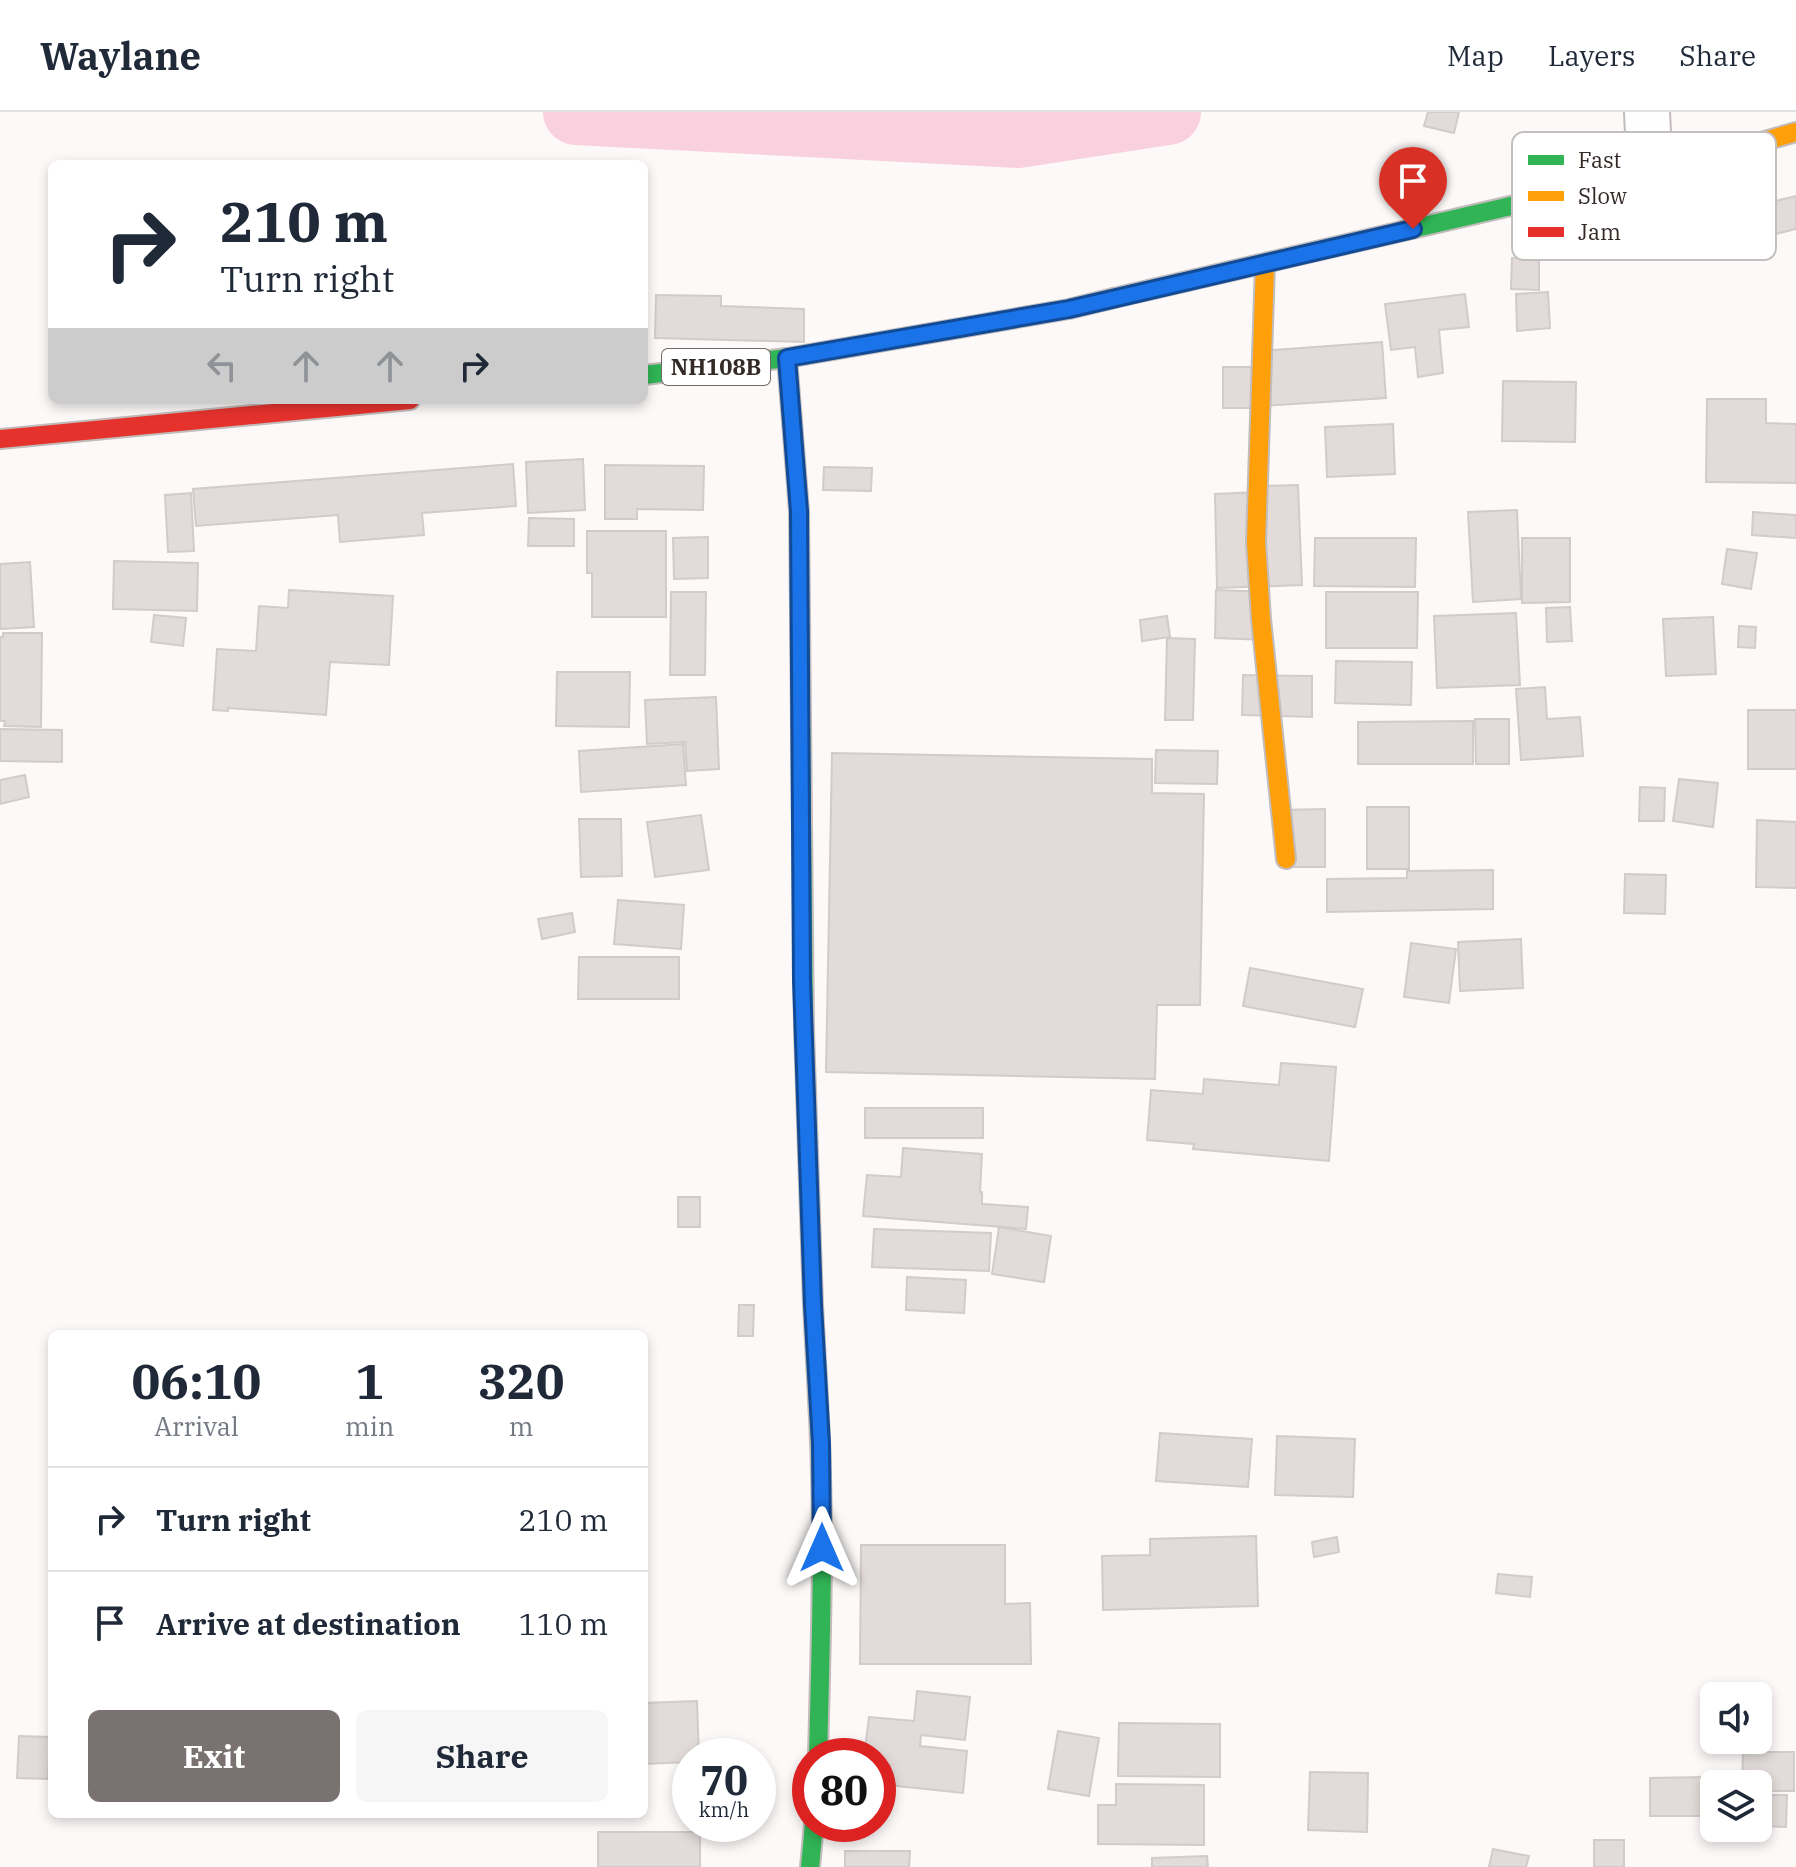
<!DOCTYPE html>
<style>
:root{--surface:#fff;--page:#f6f6f7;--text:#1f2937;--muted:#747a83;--line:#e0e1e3;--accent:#797270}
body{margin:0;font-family:"IBM Plex Serif",serif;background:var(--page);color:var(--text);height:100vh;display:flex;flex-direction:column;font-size:30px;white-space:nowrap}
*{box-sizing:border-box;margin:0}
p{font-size:26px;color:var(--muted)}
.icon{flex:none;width:44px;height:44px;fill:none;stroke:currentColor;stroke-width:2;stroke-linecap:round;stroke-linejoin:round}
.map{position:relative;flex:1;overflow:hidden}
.drawer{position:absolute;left:48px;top:1218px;width:600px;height:488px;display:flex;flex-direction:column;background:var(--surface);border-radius:12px;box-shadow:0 4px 12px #0003}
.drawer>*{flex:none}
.top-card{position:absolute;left:48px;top:48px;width:600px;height:244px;border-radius:12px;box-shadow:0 4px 12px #0003;background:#fff;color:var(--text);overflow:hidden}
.controls{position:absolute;left:1700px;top:1570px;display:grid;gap:16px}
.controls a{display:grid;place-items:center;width:72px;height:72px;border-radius:12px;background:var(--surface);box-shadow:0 4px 12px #0003;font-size:40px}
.speed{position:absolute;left:672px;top:1626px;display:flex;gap:16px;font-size:40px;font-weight:700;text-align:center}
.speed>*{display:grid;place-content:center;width:104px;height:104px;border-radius:50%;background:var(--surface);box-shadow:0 4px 12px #0003;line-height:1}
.speed small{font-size:20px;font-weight:400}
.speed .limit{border:12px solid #d22;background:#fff;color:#111}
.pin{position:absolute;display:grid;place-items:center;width:68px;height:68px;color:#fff;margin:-82px -34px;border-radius:50% 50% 50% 0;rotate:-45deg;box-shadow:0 0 8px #0007}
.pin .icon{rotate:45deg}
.me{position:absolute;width:88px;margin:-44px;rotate:0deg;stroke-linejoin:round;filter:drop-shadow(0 0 6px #0008)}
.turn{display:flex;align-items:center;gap:28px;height:168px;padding:0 40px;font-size:36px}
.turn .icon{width:104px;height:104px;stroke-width:2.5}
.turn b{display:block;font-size:56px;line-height:68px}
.lanes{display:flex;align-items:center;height:76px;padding:0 40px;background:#0003;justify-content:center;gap:40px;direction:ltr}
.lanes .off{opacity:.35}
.eta{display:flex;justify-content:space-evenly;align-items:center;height:136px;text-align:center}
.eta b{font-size:48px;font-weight:700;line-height:56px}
.primary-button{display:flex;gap:16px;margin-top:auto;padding:16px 40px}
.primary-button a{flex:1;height:92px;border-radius:12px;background:var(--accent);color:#fff;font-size:32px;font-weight:700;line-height:92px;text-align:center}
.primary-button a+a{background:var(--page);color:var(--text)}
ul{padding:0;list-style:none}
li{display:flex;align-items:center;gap:24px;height:104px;padding:0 40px;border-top:2px solid var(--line)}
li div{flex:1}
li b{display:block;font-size:30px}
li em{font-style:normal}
header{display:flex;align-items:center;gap:48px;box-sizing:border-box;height:112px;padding:0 40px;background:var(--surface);border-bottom:2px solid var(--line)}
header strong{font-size:38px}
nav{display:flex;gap:44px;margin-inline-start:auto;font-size:28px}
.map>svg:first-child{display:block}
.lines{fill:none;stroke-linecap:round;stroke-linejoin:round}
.river{stroke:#f9d0de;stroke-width:66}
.building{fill:#e2dbda;stroke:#d2cbcb;stroke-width:2}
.street-casing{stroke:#c2bcba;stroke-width:48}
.fast-casing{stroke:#c2bcba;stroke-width:22}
.slow-casing{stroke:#c2bcba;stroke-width:22}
.jam-casing{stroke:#c2bcba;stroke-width:22}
.street{stroke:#fffefe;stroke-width:44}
.fast{stroke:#30b455;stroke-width:18}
.slow{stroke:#ff9f0a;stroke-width:18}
.jam{stroke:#e5322d;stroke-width:18}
.route-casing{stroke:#114b97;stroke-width:20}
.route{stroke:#1a73e8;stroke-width:14}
.labels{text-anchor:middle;stroke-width:6;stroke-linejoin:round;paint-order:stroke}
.shield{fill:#fff;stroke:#706967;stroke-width:2}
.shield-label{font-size:22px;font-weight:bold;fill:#332926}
.key{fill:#fff;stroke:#c2bfbe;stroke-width:2}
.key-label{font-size:22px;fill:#332926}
</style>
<header>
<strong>Waylane</strong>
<nav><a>Map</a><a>Layers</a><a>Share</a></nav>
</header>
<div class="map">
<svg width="1796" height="1755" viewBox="0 0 1796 1755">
<rect width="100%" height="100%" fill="#fcf9f8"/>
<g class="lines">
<polyline class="river" points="576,0 1019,23 1168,0"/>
</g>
<g class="building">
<polygon points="1428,0 1459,0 1454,21 1424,14"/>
<polygon points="1796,84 1796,117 1763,125 1755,94"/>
<polygon points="1512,146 1539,146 1539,178 1511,177"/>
<polygon points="1548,180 1550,216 1517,219 1516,182"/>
<polygon points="1465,182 1469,215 1439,218 1443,261 1418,265 1415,235 1391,238 1385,192"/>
<polygon points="656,183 721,184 721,194 804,197 804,230 655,226"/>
<polygon points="1382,230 1386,286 1263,294 1259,239"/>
<rect x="1223" y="255" width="35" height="41"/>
<polygon points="1503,269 1576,270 1575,330 1502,329"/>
<polygon points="1707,287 1766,287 1766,311 1796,312 1796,371 1706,370"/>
<polygon points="1393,312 1395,362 1327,365 1325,315"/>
<polygon points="583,347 585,398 528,401 526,350"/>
<polygon points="513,352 516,394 422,401 424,423 340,430 338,403 196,414 193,377"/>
<polygon points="605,353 704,354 703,398 637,397 637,407 605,407"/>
<polygon points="824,355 872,356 871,379 823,378"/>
<polygon points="1298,373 1302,473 1217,476 1215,382 1259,380 1259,374"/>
<polygon points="191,381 194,439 168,440 165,383"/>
<polygon points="1517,398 1521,487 1473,490 1468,400"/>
<polygon points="1753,400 1796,403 1796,426 1752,423"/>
<polygon points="529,406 574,407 574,434 528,434"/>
<polygon points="587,419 666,419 666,505 592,505 592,461 587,461"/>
<polygon points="708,425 708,466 674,467 673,426"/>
<polygon points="1315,426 1416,426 1415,475 1314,474"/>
<polygon points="1522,426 1570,426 1570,490 1522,491"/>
<polygon points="1727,437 1757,441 1751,477 1722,472"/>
<polygon points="114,449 198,451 197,499 113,497"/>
<polygon points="30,450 34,515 0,517 0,452"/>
<polygon points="289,478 393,484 389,553 330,550 326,603 228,596 228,599 213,598 217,537 256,539 259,494 288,496"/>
<polygon points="1216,478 1269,480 1267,528 1215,526"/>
<polygon points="671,480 706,480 705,563 670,563"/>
<polygon points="1326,480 1418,480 1417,536 1326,536"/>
<polygon points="1570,495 1572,529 1547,530 1546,496"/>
<polygon points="1516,501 1520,573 1437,576 1434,504"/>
<polygon points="154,503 186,506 183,534 151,530"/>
<polygon points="1167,504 1170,525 1142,529 1140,508"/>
<polygon points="1713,505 1716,562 1666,564 1663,507"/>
<polygon points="1739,514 1756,515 1755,536 1738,535"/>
<polygon points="3,521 42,521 41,615 4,614 5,609 0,609 0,525 3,525"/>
<polygon points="1167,526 1195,527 1193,608 1165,608"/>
<polygon points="1336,549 1412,550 1411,593 1335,591"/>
<polygon points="557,560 630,560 629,615 556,614"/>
<polygon points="1243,563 1312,564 1312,605 1242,603"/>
<polygon points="1545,575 1547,607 1580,605 1583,644 1521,648 1516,577"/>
<polygon points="716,585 719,657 687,659 685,630 647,632 645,588"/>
<rect x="1748" y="598" width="48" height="59"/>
<polygon points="1475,607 1509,607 1509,652 1476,652"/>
<polygon points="1473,609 1473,652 1358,652 1358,610"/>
<polygon points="0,617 62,618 62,650 0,649"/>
<polygon points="683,632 686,673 581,680 579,639"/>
<polygon points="1156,638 1218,639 1217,672 1155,671"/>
<polygon points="832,641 1152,647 1152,681 1204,682 1200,893 1157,893 1155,967 826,960"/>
<polygon points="25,663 29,685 0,692 0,668"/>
<polygon points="1679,667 1718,671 1713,715 1673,709"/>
<polygon points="1640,675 1665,676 1664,709 1639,709"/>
<rect x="1367" y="695" width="42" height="62"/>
<polygon points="1325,697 1325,755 1280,755 1280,698"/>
<polygon points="701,703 709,758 655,765 647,710"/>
<polygon points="579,707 621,707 622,764 581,765"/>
<polygon points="1757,708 1796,710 1796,776 1756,775"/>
<polygon points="1493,758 1493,797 1327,800 1327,767 1407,766 1407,759"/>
<polygon points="1625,762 1666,763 1665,802 1624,801"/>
<polygon points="618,788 684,793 681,837 614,832"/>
<polygon points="572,801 575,820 542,827 538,807"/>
<polygon points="1521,827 1523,876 1460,879 1458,830"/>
<polygon points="1411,831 1456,837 1449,891 1404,885"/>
<polygon points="579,845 679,845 679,887 578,887"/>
<polygon points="1250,856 1363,877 1355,915 1243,894"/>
<polygon points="1281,951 1336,955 1329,1049 1193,1037 1194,1032 1147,1028 1151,978 1203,982 1204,967 1279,973"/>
<rect x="865" y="996" width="118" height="30"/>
<polygon points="903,1036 982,1042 980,1080 982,1080 982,1092 1028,1095 1026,1117 863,1104 867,1063 901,1065"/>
<rect x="678" y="1085" width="22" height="30"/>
<polygon points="999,1115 1051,1124 1044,1170 992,1162"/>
<polygon points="874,1117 991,1121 989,1159 872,1155"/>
<polygon points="907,1165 966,1168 964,1201 906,1198"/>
<polygon points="739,1193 754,1193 753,1224 738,1224"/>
<polygon points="1160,1321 1252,1327 1248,1375 1156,1369"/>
<polygon points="1277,1324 1355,1327 1353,1385 1275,1383"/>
<polygon points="1256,1424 1258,1494 1103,1498 1102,1444 1150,1443 1150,1427"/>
<polygon points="1337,1425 1339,1440 1314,1445 1312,1430"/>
<polygon points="861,1433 1005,1433 1005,1492 1030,1491 1031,1552 860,1552"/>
<polygon points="1498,1462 1532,1465 1530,1485 1496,1481"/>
<polygon points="917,1579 970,1585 965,1628 921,1623 920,1634 967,1639 963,1681 888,1673 890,1653 878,1652 878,1644 864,1644 869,1605 914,1609"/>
<polygon points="697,1589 699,1644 690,1644 690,1650 644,1652 644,1591"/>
<polygon points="1119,1611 1220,1612 1220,1665 1118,1664"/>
<polygon points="1058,1619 1099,1626 1089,1684 1048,1677"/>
<polygon points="19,1624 50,1625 48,1667 17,1666"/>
<polygon points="1743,1640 1794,1640 1794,1679 1758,1679 1758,1672 1742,1672"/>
<polygon points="1310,1660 1368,1661 1367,1720 1308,1718"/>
<polygon points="1706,1665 1707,1704 1650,1704 1650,1666"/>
<polygon points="1116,1672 1204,1673 1204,1733 1098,1732 1098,1693 1116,1693"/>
<polygon points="1758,1683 1787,1683 1786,1715 1758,1714"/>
<rect x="598" y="1720" width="102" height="35"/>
<rect x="1594" y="1728" width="30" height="27"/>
<polygon points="1493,1737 1529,1744 1526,1755 1489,1755"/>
<polygon points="845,1739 910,1739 909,1755 845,1755"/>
<polygon points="1207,1744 1208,1755 1152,1755 1152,1746"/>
</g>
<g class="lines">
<g class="street-casing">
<polyline id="street" points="1647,0 1650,62"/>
</g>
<g class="fast-casing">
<g id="fast">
<polyline points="1114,186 1614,70"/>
<polyline points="644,263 787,246 799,399 804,918"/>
<path d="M 818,1644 C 821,1525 825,1406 818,1287"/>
<polyline points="810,1755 814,1712"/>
</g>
</g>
<g class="slow-casing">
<g id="slow">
<polyline points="1614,70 1650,62 1796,20"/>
<polyline points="1265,152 1256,430 1261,507 1286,747"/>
<polyline points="787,246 1069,197 1114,186"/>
<polyline points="804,918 813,1193 818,1287"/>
</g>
</g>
<g class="jam-casing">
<polyline id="jam" points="0,327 410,288"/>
</g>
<use href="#street" class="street"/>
<use href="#fast" class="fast"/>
<use href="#slow" class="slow"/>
<use href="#jam" class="jam"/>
</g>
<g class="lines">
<g class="route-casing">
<polyline id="route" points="822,1436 821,1332 813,1193 802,869 799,399 787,246 1069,197 1413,117"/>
</g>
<use href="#route" class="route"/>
</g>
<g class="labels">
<rect class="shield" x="662" y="237" width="108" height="36" rx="6"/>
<g class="shield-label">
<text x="716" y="263">NH108B</text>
</g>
</g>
<rect x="1512" y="20" width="264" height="128" rx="12" class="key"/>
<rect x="1528" y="43" width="36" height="10" fill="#30b455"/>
<rect x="1528" y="79" width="36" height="10" fill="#ff9f0a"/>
<rect x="1528" y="115" width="36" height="10" fill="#e5322d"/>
<g class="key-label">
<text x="1578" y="56">Fast</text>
<text x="1578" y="92">Slow</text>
<text x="1578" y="128">Jam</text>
</g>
</svg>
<div class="controls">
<a><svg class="icon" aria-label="sound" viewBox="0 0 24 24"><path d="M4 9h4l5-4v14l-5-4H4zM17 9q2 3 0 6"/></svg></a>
<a><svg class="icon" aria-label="layers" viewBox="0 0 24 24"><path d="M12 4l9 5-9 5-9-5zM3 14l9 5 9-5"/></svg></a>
</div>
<div class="speed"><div>70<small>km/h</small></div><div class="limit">80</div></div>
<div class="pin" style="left:1413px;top:117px;background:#d93025"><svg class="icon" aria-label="arrive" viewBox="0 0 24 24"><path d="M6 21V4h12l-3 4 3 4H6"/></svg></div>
<svg class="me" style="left:822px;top:1436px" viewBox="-20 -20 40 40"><path d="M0-17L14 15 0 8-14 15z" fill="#1a73e8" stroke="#fff" stroke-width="4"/></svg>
<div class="top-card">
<div class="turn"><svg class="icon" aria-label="right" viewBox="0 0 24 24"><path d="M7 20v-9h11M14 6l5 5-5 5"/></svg><div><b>210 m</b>Turn right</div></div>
<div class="lanes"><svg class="icon off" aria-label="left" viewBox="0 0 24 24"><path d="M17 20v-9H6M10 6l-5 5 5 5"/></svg><svg class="icon off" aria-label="ahead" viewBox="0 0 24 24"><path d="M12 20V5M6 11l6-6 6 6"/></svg><svg class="icon off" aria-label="ahead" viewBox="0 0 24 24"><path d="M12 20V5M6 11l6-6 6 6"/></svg><svg class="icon" aria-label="right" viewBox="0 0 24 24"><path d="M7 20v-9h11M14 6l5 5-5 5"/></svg></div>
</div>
<section class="drawer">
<div class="eta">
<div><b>06:10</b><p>Arrival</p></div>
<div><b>1</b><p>min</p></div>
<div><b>320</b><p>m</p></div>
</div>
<ul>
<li><svg class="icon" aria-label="right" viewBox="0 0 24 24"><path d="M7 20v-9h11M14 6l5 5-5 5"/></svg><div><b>Turn right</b></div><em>210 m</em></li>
<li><svg class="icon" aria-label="arrive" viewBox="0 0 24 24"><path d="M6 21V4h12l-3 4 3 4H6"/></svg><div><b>Arrive at destination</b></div><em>110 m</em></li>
</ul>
<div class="primary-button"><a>Exit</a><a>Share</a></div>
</section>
</div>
